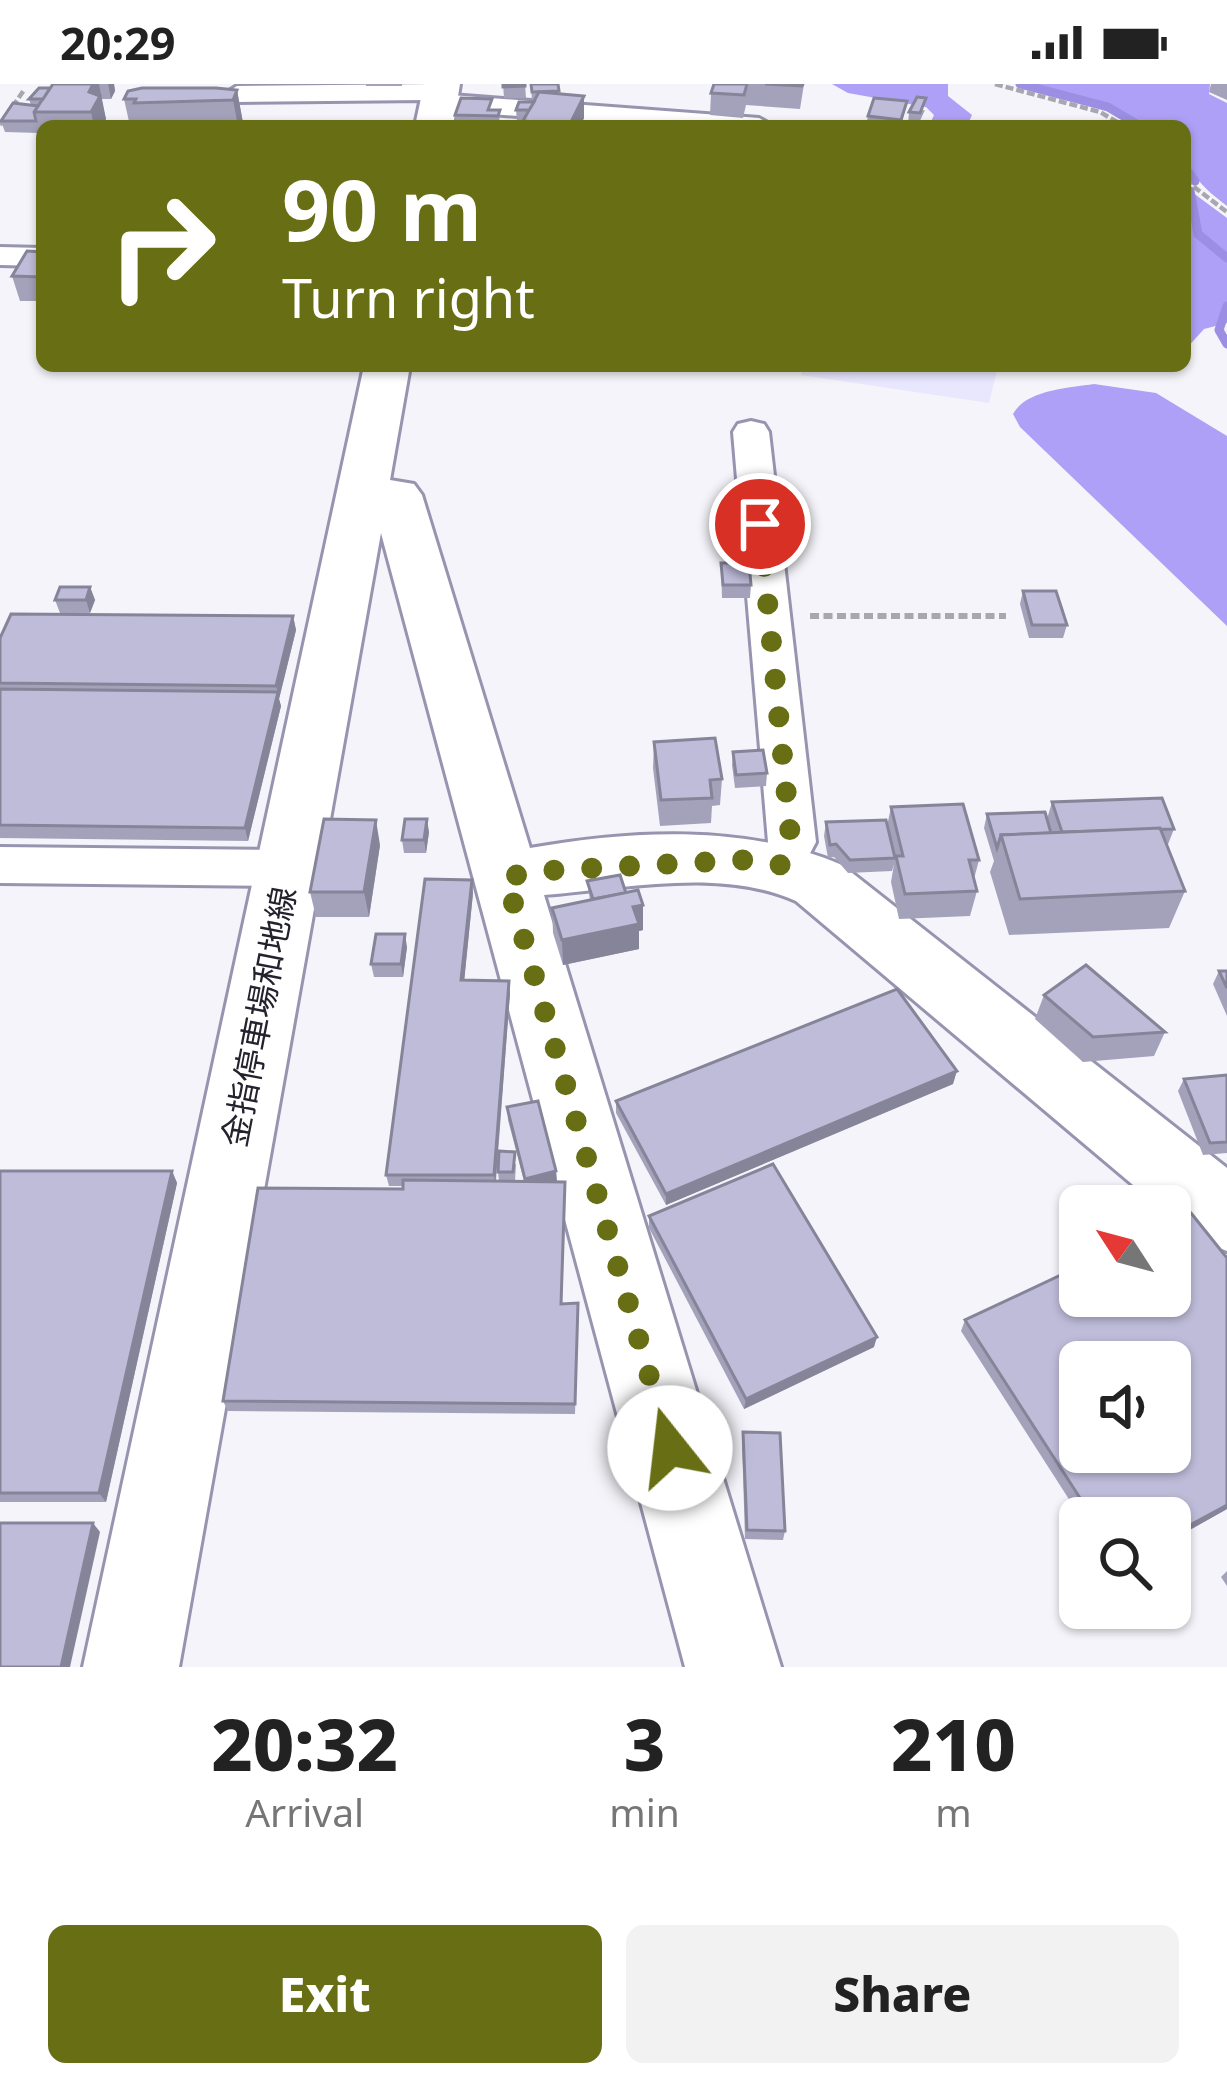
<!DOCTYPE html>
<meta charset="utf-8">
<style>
:root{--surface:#fff;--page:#f2f2f2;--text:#222;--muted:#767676;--accent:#686e13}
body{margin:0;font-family:"Noto Sans","Noto Sans JP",sans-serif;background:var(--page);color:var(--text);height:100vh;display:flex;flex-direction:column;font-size:45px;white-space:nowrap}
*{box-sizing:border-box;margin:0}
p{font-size:39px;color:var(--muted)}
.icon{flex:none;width:66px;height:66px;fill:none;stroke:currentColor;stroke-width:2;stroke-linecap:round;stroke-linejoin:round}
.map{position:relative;height:1583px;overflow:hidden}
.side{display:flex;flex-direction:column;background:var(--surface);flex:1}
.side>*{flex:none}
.top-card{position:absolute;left:36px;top:36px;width:1155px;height:252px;border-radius:18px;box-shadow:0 3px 9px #0004;background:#686e13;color:#fff;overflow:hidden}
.needle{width:78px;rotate:306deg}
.controls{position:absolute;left:1059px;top:1101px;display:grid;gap:24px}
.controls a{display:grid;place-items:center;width:132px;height:132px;border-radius:18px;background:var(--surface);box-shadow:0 3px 9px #0004;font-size:60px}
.pin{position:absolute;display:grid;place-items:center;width:102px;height:102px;color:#fff;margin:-51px;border:6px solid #fff;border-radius:50%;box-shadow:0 3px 12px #0007}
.me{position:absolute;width:132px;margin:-66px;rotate:344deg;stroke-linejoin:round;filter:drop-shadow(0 0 9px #0008)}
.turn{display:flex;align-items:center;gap:42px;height:252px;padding:0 48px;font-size:54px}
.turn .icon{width:156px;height:156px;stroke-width:2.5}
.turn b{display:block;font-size:84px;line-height:102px}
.eta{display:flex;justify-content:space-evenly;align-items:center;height:204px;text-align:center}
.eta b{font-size:72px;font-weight:800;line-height:84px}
.action{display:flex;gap:24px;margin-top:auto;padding:24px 48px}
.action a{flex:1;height:138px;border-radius:18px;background:var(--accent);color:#fff;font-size:48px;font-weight:800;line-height:138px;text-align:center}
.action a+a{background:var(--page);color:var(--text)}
.status{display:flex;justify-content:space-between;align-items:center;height:84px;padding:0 60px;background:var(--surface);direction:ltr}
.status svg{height:33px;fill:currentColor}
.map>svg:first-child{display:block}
.built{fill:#e9e7fe}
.forest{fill:#ada0f6}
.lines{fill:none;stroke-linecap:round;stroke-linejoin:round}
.stream{stroke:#9c8fe3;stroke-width:9}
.street-casing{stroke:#9794b0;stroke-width:6}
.secondary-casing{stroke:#9794b0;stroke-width:6}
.path-far1{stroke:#a8a7af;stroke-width:4.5;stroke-dasharray:8 3;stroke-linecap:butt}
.path{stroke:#a8a7af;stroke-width:6;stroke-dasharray:9 4.5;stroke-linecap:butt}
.street{fill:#fff;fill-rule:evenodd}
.secondary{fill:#fff;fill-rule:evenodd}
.wall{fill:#a4a2bb}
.shaded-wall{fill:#868499}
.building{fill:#bfbcda;stroke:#868499;stroke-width:3;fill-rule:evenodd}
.route{stroke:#686e13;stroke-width:21;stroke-dasharray:0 37.8}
.labels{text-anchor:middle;stroke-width:10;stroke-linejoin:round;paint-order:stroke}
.street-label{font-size:33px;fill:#24222d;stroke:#fff}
</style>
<div class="status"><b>20:29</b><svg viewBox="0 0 49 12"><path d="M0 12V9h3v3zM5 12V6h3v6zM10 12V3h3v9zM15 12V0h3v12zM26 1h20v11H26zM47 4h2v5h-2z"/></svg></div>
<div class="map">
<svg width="1227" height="1583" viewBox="0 0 1227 1583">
<rect width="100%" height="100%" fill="#f4f4fa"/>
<polygon class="built" points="804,282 998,282 989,319 801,291"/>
<g class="forest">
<polygon points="832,0 948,0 948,12 972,31 967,42 929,42 934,31 926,23 848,9"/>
<path d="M 1026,0 L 1210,0 L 1209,10 L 1227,19 L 1227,122 C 1193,96 1185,85 1185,42 L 1144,42 L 1110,22 Z"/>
<polygon points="1185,103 1227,134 1227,239 1204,245 1185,266"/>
<path d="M 1094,300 L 1156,309 L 1227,352 L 1227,542 L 1020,343 L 1013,330 C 1026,306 1068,304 1094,300 Z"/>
</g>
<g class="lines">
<g class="stream">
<polyline points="1020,0 1108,23 1140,42"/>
<polyline points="1185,83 1195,97"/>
<polyline points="1190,107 1198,150 1227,174"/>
<polyline points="1227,222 1219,246 1227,260"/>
</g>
<g class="street-casing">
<g id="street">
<polygon points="440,0 449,2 451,11 759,34 773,42 650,42 438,26 429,24 426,16 237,18 224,10 237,2"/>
<polygon points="0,163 42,164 42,182 0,181"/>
<polygon points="751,337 764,340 769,348 816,758 797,794 780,799 763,794 756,781 768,758 733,348 738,340"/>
<polygon points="0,763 288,766 305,771 312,784 305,797 288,802 0,799"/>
</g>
</g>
<g class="secondary-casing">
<g id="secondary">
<polygon points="424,0 460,0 453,42 415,42"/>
<path d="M 364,282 L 410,282 L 390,396 L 414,400 L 422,411 L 530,764 C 632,746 746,740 842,781 L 1227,1084 L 1227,1167 L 1199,1156 L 1170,1132 L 1170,1122 L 1158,1122 L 796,817 C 720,783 624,805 544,811 L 781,1583 L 685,1583 L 381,449 L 179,1583 L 83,1583 Z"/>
</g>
</g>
<g class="path-far1">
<polyline points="995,0 1100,28 1124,42"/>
<polyline points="0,41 24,6"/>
<polyline points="1185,96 1227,128"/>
</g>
<polyline class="path" points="810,532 1006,532"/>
<use href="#street" class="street"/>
<use href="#secondary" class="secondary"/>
</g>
<g class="wall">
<polygon points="53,0 114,0 115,7 111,15 102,15 101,17 106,35 102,42 42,42 42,51 39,49 5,48 1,37 31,21 29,15 50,4"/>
<rect x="366" y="0" width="36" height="2"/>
<polygon points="503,0 525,0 526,14 504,14"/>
<polygon points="531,0 558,0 559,10 584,12 584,34 580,42 524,42 523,38 517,38 516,26 532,18"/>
<polygon points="714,0 804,0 800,25 746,21 743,34 710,31 711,9"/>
<polygon points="1211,0 1227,0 1227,16 1209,8"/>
<polygon points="237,6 243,39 242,42 130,42 124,15"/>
<polygon points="907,17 901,42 866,42 868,32"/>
<polygon points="492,26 500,26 499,42 456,42 455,31"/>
<polygon points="925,26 918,41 908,40 909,28"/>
<polygon points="42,168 42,217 20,217 12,192"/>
<polygon points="53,282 125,282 124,286 54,285"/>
<polygon points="721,479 751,501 750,514 722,514"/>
<polygon points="90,503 95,516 90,529 60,529 55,516"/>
<polygon points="1023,507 1067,541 1063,554 1029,554 1020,520"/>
<polygon points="293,532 296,546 279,615 281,622 248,757 0,754 0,554"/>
<polygon points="654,658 722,695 720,721 712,722 711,739 660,742 653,684"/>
<polygon points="733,668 767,689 766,702 735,704 732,681"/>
<polygon points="1052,718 1174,745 1167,763 1185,807 1169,844 1009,851 990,788 994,777 984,744 987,730 1047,735"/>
<polygon points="891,723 979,776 974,795 977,807 970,832 899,835 891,798 894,780 892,787 848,789 834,773 828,774 824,752 826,738 887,742"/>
<polygon points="429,748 426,769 404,769 402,756"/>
<polygon points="380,761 369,833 316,833 310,808"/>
<polygon points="587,797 626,809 643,821 643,846 639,847 639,865 563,881 553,849 552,824 590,816"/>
<polygon points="473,809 464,896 510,909 496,1097 499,1097 498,1088 516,1080 515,1097 524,1097 508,1036 507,1023 556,1087 557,1098 565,1098 562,1220 578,1230 575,1330 228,1327 223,1317 403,1105 403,1102 389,1102 386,1091"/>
<polygon points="407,863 403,893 374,893 371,880"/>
<polygon points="1219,887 1227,887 1227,932 1213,900"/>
<polygon points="1044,911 1165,948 1154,972 1083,978 1035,935"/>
<polygon points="1227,991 1227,1069 1203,1071 1178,1007 1184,995"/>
<polygon points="953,1000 666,1121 616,1029 616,1017"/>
<polygon points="0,1087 172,1087 177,1099 106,1418 0,1418"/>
<polygon points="649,1132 874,1263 744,1325 649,1144"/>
<polygon points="965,1236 1227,1425 1170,1457 1170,1434 1081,1434 961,1247"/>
<polygon points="743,1348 785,1447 783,1456 745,1455 742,1357"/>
<polygon points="1227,1487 1227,1502 1221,1493"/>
</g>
<g class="shaded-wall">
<polygon points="93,0 99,0 106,35 102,42 94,42 91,28 89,8"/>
<polygon points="108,0 114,0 115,7 111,15"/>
<polygon points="237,6 243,39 242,42 238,42 233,16"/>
<polygon points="584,12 584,34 580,42 572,42 572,36"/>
<polygon points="90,503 95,516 90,529 86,516"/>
<polygon points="293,532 296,546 279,615 281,622 248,757 245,744 278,609 276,602"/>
<polygon points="427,735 429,748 426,769 424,756"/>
<polygon points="376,736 380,761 369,833 364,808"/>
<polygon points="472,796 473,809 463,909 461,896"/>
<polygon points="643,821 643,846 639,847 639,865 563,881 562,856 633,823"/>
<polygon points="405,850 407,863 403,893 401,880"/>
<polygon points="509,897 510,909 495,1103 494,1091"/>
<polygon points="957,987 953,1000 666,1121 666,1110"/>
<polygon points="172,1087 177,1099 106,1418 99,1409"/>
<polygon points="556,1087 557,1099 526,1106 525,1095"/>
<polygon points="877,1253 874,1263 744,1325 746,1315"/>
<polygon points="1227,1421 1227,1425 1170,1457 1170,1452"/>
<polygon points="93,1439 100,1448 70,1583 61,1583"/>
</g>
<g class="building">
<polygon points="53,0 93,0 89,8 100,12 91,28 34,28"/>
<polygon points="503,0 525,0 525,2 503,3"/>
<polygon points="531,0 558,0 559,7 532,8"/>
<polygon points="714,0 747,0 744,11 711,9"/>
<polygon points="765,0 803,0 802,2"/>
<polygon points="39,4 50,4 43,15 29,15"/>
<polygon points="142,4 216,4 237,6 233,16 134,19 136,15 124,15 128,7"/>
<polygon points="539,8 584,12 572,36 577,37 574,42 534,42 536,38 523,37"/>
<polygon points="917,13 926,14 920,29 909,28"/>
<polygon points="461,14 492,15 488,26 500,26 498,32 455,31"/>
<polygon points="874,14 907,17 901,36 868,32"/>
<polygon points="519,18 534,18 529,26 516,26"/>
<polygon points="13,19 38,22 34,28 36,37 1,37"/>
<polygon points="27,167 42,168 42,193 12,192"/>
<polygon points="721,479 749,479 751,501 723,501"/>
<polygon points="60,503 90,503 86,516 55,516"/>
<polygon points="1023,507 1056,507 1067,541 1032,541"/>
<polygon points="11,530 293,532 276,602 0,599 0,554"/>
<polygon points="0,605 278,608 245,744 0,741"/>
<polygon points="715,654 722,695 710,696 712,714 661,716 654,658"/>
<polygon points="763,666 767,689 736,691 733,668"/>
<polygon points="1162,714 1174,745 1062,748 1052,718"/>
<polygon points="963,720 979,776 969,776 977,807 905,810 896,772 903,772 891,723"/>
<polygon points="1045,728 1051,749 1001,751 997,764 987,730"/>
<polygon points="324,735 376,736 364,808 310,808"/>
<polygon points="405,735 427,735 424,756 402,756"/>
<polygon points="886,736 895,774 850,776 836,760 830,761 826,738"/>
<polygon points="1160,744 1185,807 1020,815 1001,751"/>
<polygon points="620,791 626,809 593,815 587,797"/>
<polygon points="425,795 472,796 461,896 509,897 494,1091 386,1091"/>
<polygon points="638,806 643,821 633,823 639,840 562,856 552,824"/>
<polygon points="376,850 405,850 401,880 371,880"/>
<polygon points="1086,881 1165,948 1093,953 1044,911"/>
<polygon points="1219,887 1227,887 1227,904"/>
<polygon points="897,905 957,987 666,1110 616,1017"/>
<polygon points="1227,991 1227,1058 1210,1059 1184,995"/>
<polygon points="538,1017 556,1087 525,1095 507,1023"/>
<polygon points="499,1067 515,1068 513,1088 498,1088"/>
<polygon points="773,1080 877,1253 746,1315 649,1132"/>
<polygon points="0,1087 172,1087 99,1409 0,1409"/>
<polygon points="403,1096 565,1098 561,1220 578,1219 575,1320 223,1317 258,1104 403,1105"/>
<path d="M 1191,1129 L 1227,1174 L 1227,1421 L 1170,1452 L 1170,1434 L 1093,1434 L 965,1236 L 1080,1182 L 1080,1212 L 1170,1212 L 1170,1139 ZM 1080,1278 L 1170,1278 L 1170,1368 L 1080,1368 Z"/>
<polygon points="743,1348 780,1349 785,1447 747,1446"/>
<polygon points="0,1439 93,1439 61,1583 0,1583"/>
</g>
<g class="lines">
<polyline class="route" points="670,1364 506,793 539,787 743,776 780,781 791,758 760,440"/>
</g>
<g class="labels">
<g class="street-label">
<text transform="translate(259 933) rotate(-79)" y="12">金指停車場和地線</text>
</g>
</g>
</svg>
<div class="controls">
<a><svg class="needle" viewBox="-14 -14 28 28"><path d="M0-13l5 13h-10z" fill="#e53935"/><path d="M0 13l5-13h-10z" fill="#767676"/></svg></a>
<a><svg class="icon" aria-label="sound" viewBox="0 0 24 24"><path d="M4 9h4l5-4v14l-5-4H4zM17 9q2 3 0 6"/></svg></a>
<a><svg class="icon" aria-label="search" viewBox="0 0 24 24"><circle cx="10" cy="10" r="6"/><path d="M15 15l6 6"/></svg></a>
</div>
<div class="pin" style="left:760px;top:440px;background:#d93025"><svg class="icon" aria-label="arrive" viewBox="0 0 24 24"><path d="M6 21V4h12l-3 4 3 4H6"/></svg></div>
<svg class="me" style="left:670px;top:1364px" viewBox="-20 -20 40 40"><circle r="19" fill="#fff"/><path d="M0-13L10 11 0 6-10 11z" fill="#686e13"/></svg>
<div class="top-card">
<div class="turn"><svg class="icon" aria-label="right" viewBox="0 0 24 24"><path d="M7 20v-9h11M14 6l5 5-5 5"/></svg><div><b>90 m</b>Turn right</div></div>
</div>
</div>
<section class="side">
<div class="eta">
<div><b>20:32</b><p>Arrival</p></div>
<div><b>3</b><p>min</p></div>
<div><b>210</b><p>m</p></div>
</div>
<div class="action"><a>Exit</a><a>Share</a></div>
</section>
